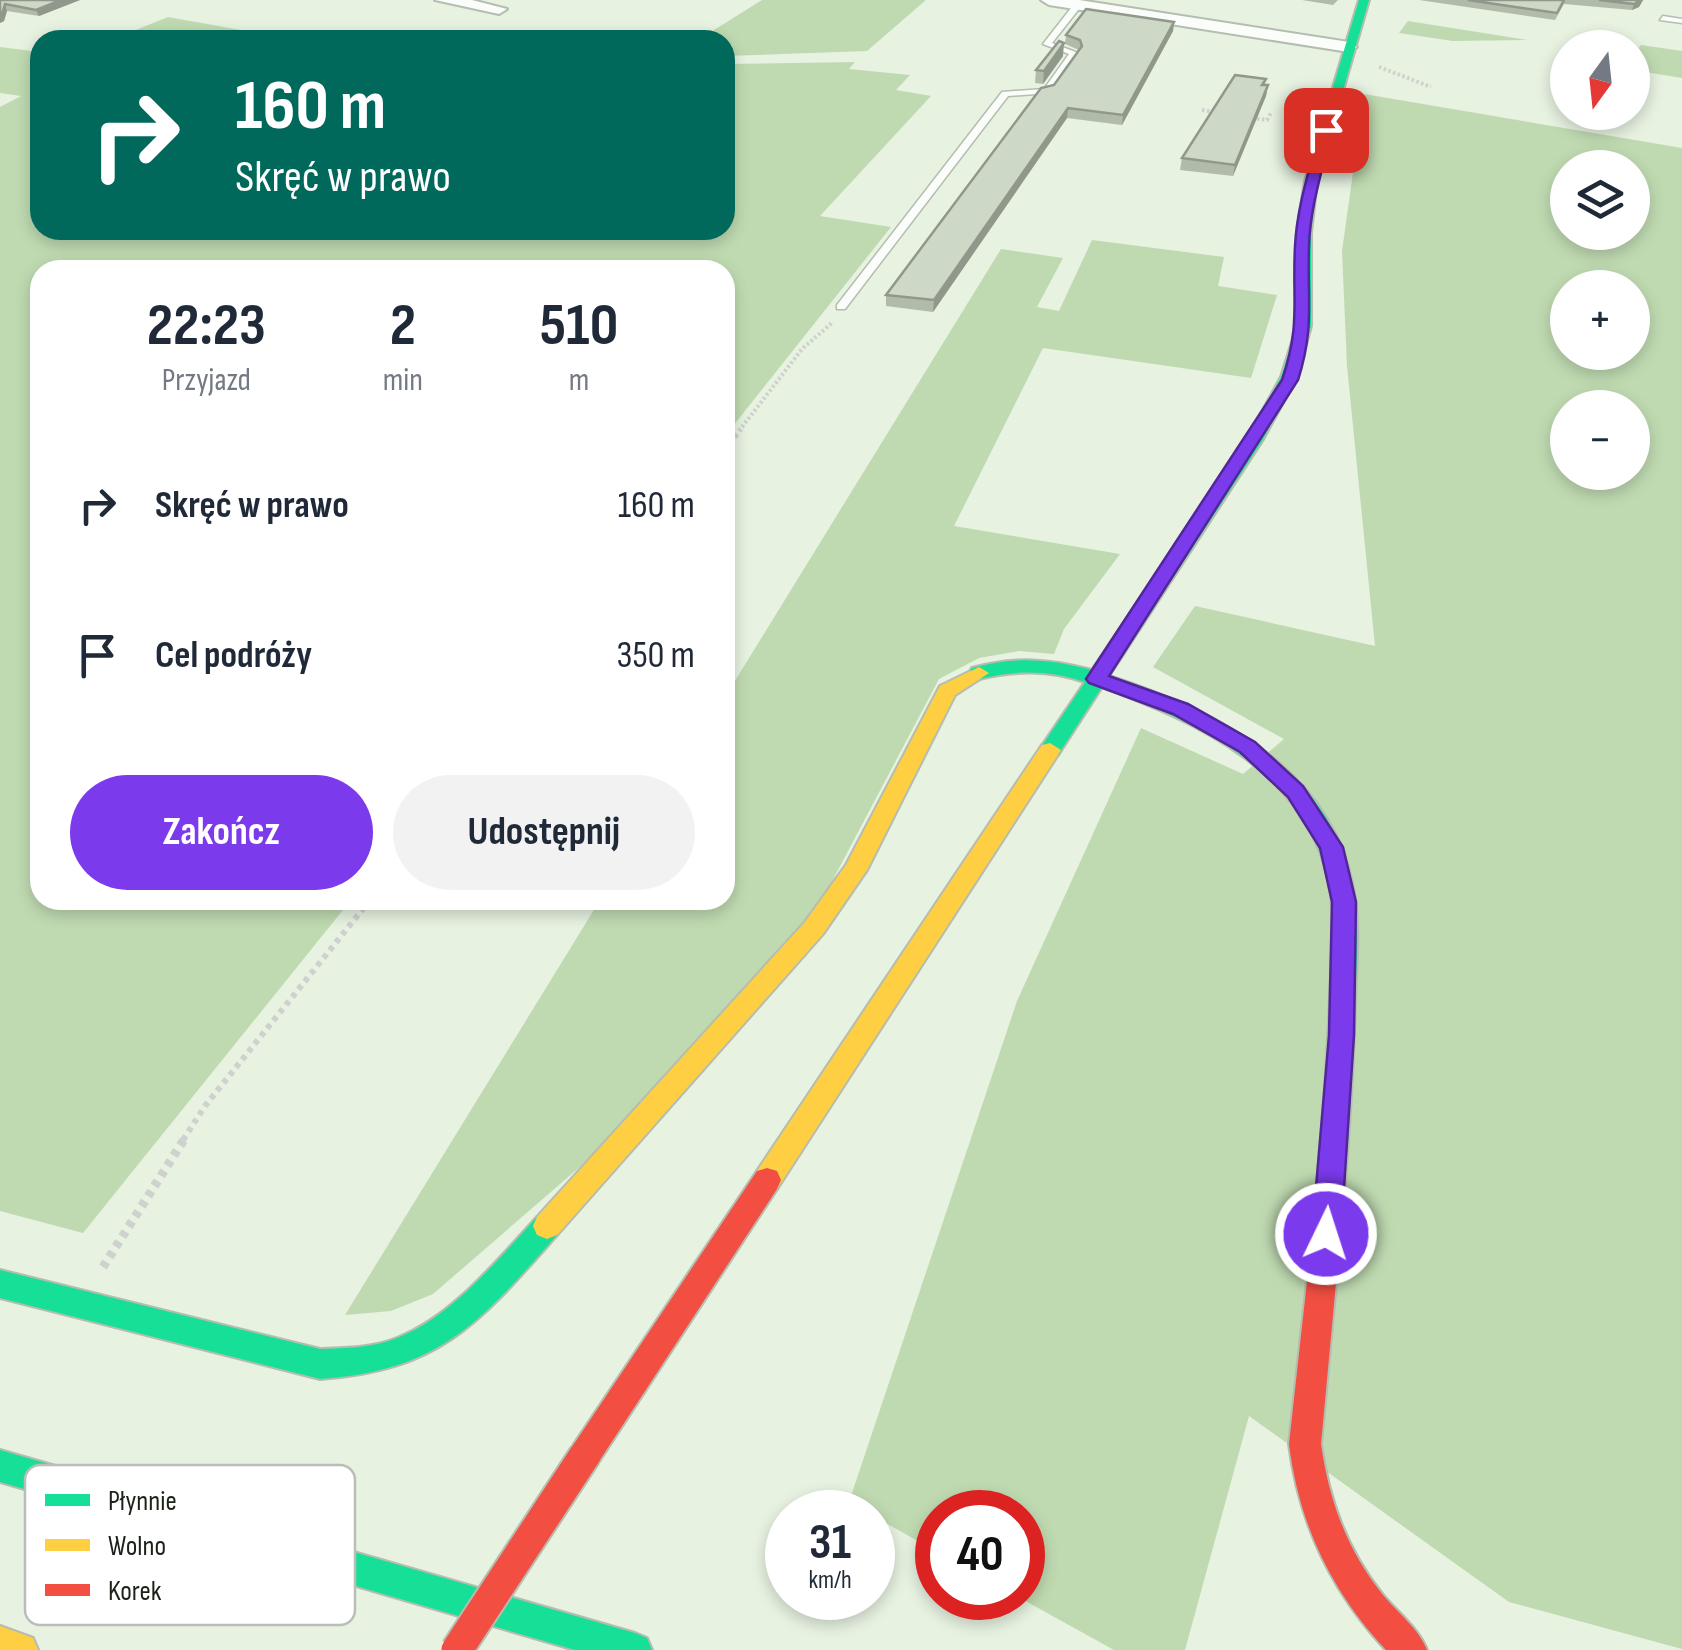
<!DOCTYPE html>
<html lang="pl">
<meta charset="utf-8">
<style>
:root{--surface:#fff;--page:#f2f2f3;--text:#1f2937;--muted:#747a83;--accent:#7c3aed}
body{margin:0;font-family:"Sofia Sans Condensed",sans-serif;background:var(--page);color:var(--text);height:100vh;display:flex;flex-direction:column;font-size:38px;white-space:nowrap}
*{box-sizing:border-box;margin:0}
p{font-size:32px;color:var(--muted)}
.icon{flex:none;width:55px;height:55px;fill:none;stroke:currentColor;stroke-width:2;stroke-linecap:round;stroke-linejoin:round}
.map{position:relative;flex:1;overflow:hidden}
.drawer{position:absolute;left:30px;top:260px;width:705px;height:650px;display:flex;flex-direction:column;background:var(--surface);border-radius:30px;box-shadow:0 5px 15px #0003}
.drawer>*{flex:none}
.top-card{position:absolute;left:30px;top:30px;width:705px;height:210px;border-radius:30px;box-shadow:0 5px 15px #0003;background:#00695c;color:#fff;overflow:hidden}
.needle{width:65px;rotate:195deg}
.buttons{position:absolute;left:1550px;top:30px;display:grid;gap:20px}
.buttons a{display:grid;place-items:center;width:100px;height:100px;border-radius:50%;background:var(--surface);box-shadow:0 5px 15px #0003;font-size:50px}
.speed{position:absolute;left:765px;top:1490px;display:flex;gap:20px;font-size:50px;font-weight:700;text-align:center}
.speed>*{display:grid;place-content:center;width:130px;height:130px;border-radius:50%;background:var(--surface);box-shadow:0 5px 15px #0003;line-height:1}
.speed small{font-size:25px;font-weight:400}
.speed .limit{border:15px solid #d22;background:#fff;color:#111}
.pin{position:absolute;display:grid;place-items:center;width:85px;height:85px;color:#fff;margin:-42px;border-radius:20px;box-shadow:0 5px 15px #0006}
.me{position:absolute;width:110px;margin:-55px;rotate:4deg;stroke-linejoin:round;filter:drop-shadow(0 0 8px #0008)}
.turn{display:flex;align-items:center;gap:35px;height:210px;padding:0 40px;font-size:45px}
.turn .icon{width:130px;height:130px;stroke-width:2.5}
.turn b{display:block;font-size:70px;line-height:85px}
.eta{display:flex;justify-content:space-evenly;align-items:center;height:170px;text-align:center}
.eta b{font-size:60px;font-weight:700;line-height:70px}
.button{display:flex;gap:20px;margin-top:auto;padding:20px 40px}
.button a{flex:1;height:115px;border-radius:60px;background:var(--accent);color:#fff;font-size:40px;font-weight:700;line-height:115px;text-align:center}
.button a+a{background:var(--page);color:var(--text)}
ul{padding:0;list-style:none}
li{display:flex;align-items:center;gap:30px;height:150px;padding:0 40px}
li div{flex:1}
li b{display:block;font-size:38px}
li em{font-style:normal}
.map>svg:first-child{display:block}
.forest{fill:#bfdab1;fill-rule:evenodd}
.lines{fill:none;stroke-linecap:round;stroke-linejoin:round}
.lane-casing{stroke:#b5bdb0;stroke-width:3}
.street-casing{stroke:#b5bdb0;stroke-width:4}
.fast-casing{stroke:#b5bdb0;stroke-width:4}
.slow-casing{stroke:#b5bdb0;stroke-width:4}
.jam-casing{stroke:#b5bdb0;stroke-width:4}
.path-far3{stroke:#ced1cd;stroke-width:4;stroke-dasharray:2.5 2.5;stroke-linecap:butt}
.path-far2{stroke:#ced1cd;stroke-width:5;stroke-dasharray:4 4;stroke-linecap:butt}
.path-far1{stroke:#ced1cd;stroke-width:6;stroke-dasharray:5 5;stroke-linecap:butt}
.path{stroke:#ced1cd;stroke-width:9;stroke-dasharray:6 6;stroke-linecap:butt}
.lane{fill:#fbfdfa;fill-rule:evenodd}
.street{fill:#fbfdfa;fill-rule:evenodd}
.fast{fill:#16e098;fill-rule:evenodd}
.slow{fill:#ffcf43;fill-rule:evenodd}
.jam{fill:#f24e42;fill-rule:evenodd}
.jam-bridge-casing{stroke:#b5bdb0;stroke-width:35;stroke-linecap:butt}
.jam-bridge{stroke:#f24e42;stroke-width:31}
.wall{fill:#b0bbaa}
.shaded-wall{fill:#90988b}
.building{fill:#cdd9c6;stroke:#90988b;stroke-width:2.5}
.route{fill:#7c3aed;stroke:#51269a;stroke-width:2.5}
.key{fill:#fff;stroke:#bbbdb9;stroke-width:2.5}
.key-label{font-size:28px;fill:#1b2217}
</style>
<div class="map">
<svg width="1682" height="1650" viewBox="0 0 1682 1650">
<rect width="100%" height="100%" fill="#e7f2e1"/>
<g class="forest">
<polygon points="762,0 926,0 867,51 725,56 725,40 698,40"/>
<polygon points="168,17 297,40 185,40 131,32"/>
<polygon points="1408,21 1527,40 1453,41 1399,33"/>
<polygon points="1641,45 1682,51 1682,78 1633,70 1633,56"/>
<polygon points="0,47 40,52 40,230 725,230 725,64 855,62 849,69 910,75 896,90 931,96 820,216 891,227 725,436 725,270 40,270 40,900 351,900 83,1233 0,1211 0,107 21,96 0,93"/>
<path d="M 1364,94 L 1682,148 L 1682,1649 L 1509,1602 L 1249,1416 L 1185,1650 L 1114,1650 L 1020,1598 L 1022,1512 L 938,1512 L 937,1552 L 849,1502 L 1017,1001 L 1141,728 L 1243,774 L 1284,739 L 1153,667 L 1195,606 L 1375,646 L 1347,366 L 1342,251 ZM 1568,168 L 1632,168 L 1632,232 L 1568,232 ZM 1568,288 L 1632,288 L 1632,352 L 1568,352 ZM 1568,408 L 1632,408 L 1632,472 L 1568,472 Z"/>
<polygon points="1092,240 1224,257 1218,286 1277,295 1251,378 1043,348 954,526 1120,554 1064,629 1054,654 1019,651 979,658 939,679 819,906 611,1140 433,1294 391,1311 345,1315 600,900 725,900 725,697 1001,249 1063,258 1037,307 1059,311"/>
</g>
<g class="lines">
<g class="lane-casing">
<g id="lane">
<polygon points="1075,3 1082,5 1052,43 1078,53 1050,93 1008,96 845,309 837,309 837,305 1002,92 1044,89 1069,54 1043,44"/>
<polygon points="1663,16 1682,19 1682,23 1660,20"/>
</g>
</g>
<g class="street-casing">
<g id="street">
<polygon points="435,0 472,0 507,9 499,14"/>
<polygon points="1041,0 1079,0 1349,42 1357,47 1349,52 1049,5"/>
</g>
</g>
<g class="fast-casing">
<g id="fast">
<path d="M 1359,0 L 1369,0 L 1317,181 L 1311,232 L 1311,326 L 1297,377 L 1262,441 L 1109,676 C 1213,710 1328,766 1352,883 C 1361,922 1356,965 1355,1005 C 1353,1076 1348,1147 1342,1218 L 1338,1227 L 1328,1231 L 1318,1227 L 1314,1218 C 1321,1144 1327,1071 1330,997 C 1331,959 1336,919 1329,882 C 1306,772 1198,722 1102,687 L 1058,755 L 1042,755 L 1039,750 L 1085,682 C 1048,670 1016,670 979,679 L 969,673 L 972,668 C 1015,656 1050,659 1092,670 L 1246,441 L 1281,377 L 1297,326 L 1297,232 L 1305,181 Z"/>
<path d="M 547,1213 L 557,1217 L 561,1226 L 557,1235 C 481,1321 441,1371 320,1379 L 0,1298 L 0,1270 L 320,1349 C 345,1348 373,1348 397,1338 C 453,1316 497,1260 537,1217 Z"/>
<polygon points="0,1450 635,1633 647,1638 652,1650 575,1650 0,1482"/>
</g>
</g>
<g class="slow-casing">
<g id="slow">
<polygon points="979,667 989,673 955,695 867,870 823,934 557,1235 547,1239 537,1235 533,1226 537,1217 805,922 846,865 940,686"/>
<polygon points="1050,743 1061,750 777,1189 767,1192 757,1189 753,1180 757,1171 1042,745"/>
<polygon points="0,1626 33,1638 38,1650 0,1650"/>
</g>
</g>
<g class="jam-casing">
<g id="jam">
<polygon points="767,1168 777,1171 781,1180 777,1189 596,1466 585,1471 574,1466 569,1455 574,1444 757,1171"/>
<path d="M 1328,1205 L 1338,1209 L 1342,1218 L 1321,1444 C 1329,1501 1347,1550 1383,1595 C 1398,1613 1419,1629 1427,1650 L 1386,1650 C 1331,1591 1299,1524 1289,1444 L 1314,1218 L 1318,1209 Z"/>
</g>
</g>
<g class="path-far3">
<polyline points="1379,67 1431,87"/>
<polyline points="1202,110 1220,113"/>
<polyline points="1252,118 1267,120 1271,113"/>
<polyline points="739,431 802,349 833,322"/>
</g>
<polyline class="path-far2" points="725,450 741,429"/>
<polyline class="path-far1" points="183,1140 205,1106 370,900"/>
<polyline class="path" points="103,1267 185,1138"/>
<use href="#lane" class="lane"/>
<use href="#street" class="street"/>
<use href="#fast" class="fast"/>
<use href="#slow" class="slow"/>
<use href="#jam" class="jam"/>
<g class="jam-bridge-casing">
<polyline id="jam-bridge" points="457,1650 585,1455"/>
</g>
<use href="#jam-bridge" class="jam-bridge"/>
</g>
<g class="wall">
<polygon points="0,0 80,0 39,16 7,11 4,21 0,23"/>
<polygon points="1302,0 1338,0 1333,5"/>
<polygon points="1419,0 1643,0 1639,7 1632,10 1564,4 1555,20"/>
<polygon points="1174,22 1173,31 1122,125 1067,118 933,312 886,306 886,295 1054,85 1079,50 1065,44 1066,35"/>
<polygon points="1063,56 1043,84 1035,83 1036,70"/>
<polygon points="1266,79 1265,85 1268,85 1266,96 1233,176 1180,170 1182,158"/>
</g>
<g class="shaded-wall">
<polygon points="61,0 80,0 39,16 36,10"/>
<polygon points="1643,0 1639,7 1632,10 1634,4"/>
<polygon points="5,4 7,11 4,21 0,23 0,15"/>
<polygon points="1174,22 1173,31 1122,125 1123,115"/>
<polygon points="1064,43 1063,56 1043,84 1044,71"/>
<polygon points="1268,85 1266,96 1233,176 1235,165"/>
<polygon points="1068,108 1067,118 933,312 934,300"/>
</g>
<g class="building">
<polygon points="0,0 61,0 36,10 5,4 2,14 0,15"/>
<polygon points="1468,0 1564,0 1557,13"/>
<polygon points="1599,0 1641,0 1634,4"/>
<polygon points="1086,9 1174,22 1123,115 1068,108 934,300 886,295 1041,88 1054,85 1082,46 1080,40 1066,35"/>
<polygon points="1059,41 1064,43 1044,71 1036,70"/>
<polygon points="1235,75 1266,79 1262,85 1268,85 1235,165 1182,158"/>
</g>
<path class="route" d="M 1326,126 L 1332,130 C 1323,168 1310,207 1309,246 C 1307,298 1315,327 1298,380 L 1109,676 L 1188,704 L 1255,742 L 1303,786 L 1343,847 L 1356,902 L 1354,1035 L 1341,1234 L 1337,1243 L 1326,1247 L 1316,1243 L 1312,1234 L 1329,1035 L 1332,902 L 1320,848 L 1288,797 L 1240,752 L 1173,714 L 1089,683 L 1086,679 L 1282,380 C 1301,325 1292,300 1295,246 C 1297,206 1310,168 1320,130 Z"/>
<rect x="25" y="1465" width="330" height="160" rx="15" class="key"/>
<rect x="45" y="1494" width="45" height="12" fill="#16e098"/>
<rect x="45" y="1539" width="45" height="12" fill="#ffcf43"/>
<rect x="45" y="1584" width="45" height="12" fill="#f24e42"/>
<g class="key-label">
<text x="108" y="1510">Płynnie</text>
<text x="108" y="1555">Wolno</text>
<text x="108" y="1600">Korek</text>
</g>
</svg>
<div class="buttons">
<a><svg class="needle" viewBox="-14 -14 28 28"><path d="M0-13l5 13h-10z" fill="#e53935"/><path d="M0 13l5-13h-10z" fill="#747a83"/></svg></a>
<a><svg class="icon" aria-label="layers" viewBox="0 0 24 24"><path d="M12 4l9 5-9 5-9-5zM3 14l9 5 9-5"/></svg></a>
<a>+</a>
<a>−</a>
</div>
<div class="speed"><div>31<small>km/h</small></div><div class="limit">40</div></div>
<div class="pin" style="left:1326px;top:130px;background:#d93025"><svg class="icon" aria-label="arrive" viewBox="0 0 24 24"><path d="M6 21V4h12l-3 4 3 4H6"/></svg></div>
<svg class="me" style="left:1326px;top:1234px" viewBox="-20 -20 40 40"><circle r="17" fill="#7c3aed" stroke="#fff" stroke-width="3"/><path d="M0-11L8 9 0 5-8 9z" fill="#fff"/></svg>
<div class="top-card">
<div class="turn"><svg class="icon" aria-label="right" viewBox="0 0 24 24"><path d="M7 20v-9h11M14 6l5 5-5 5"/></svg><div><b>160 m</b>Skręć w prawo</div></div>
</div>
<section class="drawer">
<div class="eta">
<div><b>22:23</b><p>Przyjazd</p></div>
<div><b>2</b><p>min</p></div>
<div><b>510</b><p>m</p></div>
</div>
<ul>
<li><svg class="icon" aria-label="right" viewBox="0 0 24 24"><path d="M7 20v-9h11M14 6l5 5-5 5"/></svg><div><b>Skręć w prawo</b></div><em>160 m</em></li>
<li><svg class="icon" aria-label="arrive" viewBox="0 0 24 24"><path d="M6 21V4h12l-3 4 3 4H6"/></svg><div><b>Cel podróży</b></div><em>350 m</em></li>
</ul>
<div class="button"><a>Zakończ</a><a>Udostępnij</a></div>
</section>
</div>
